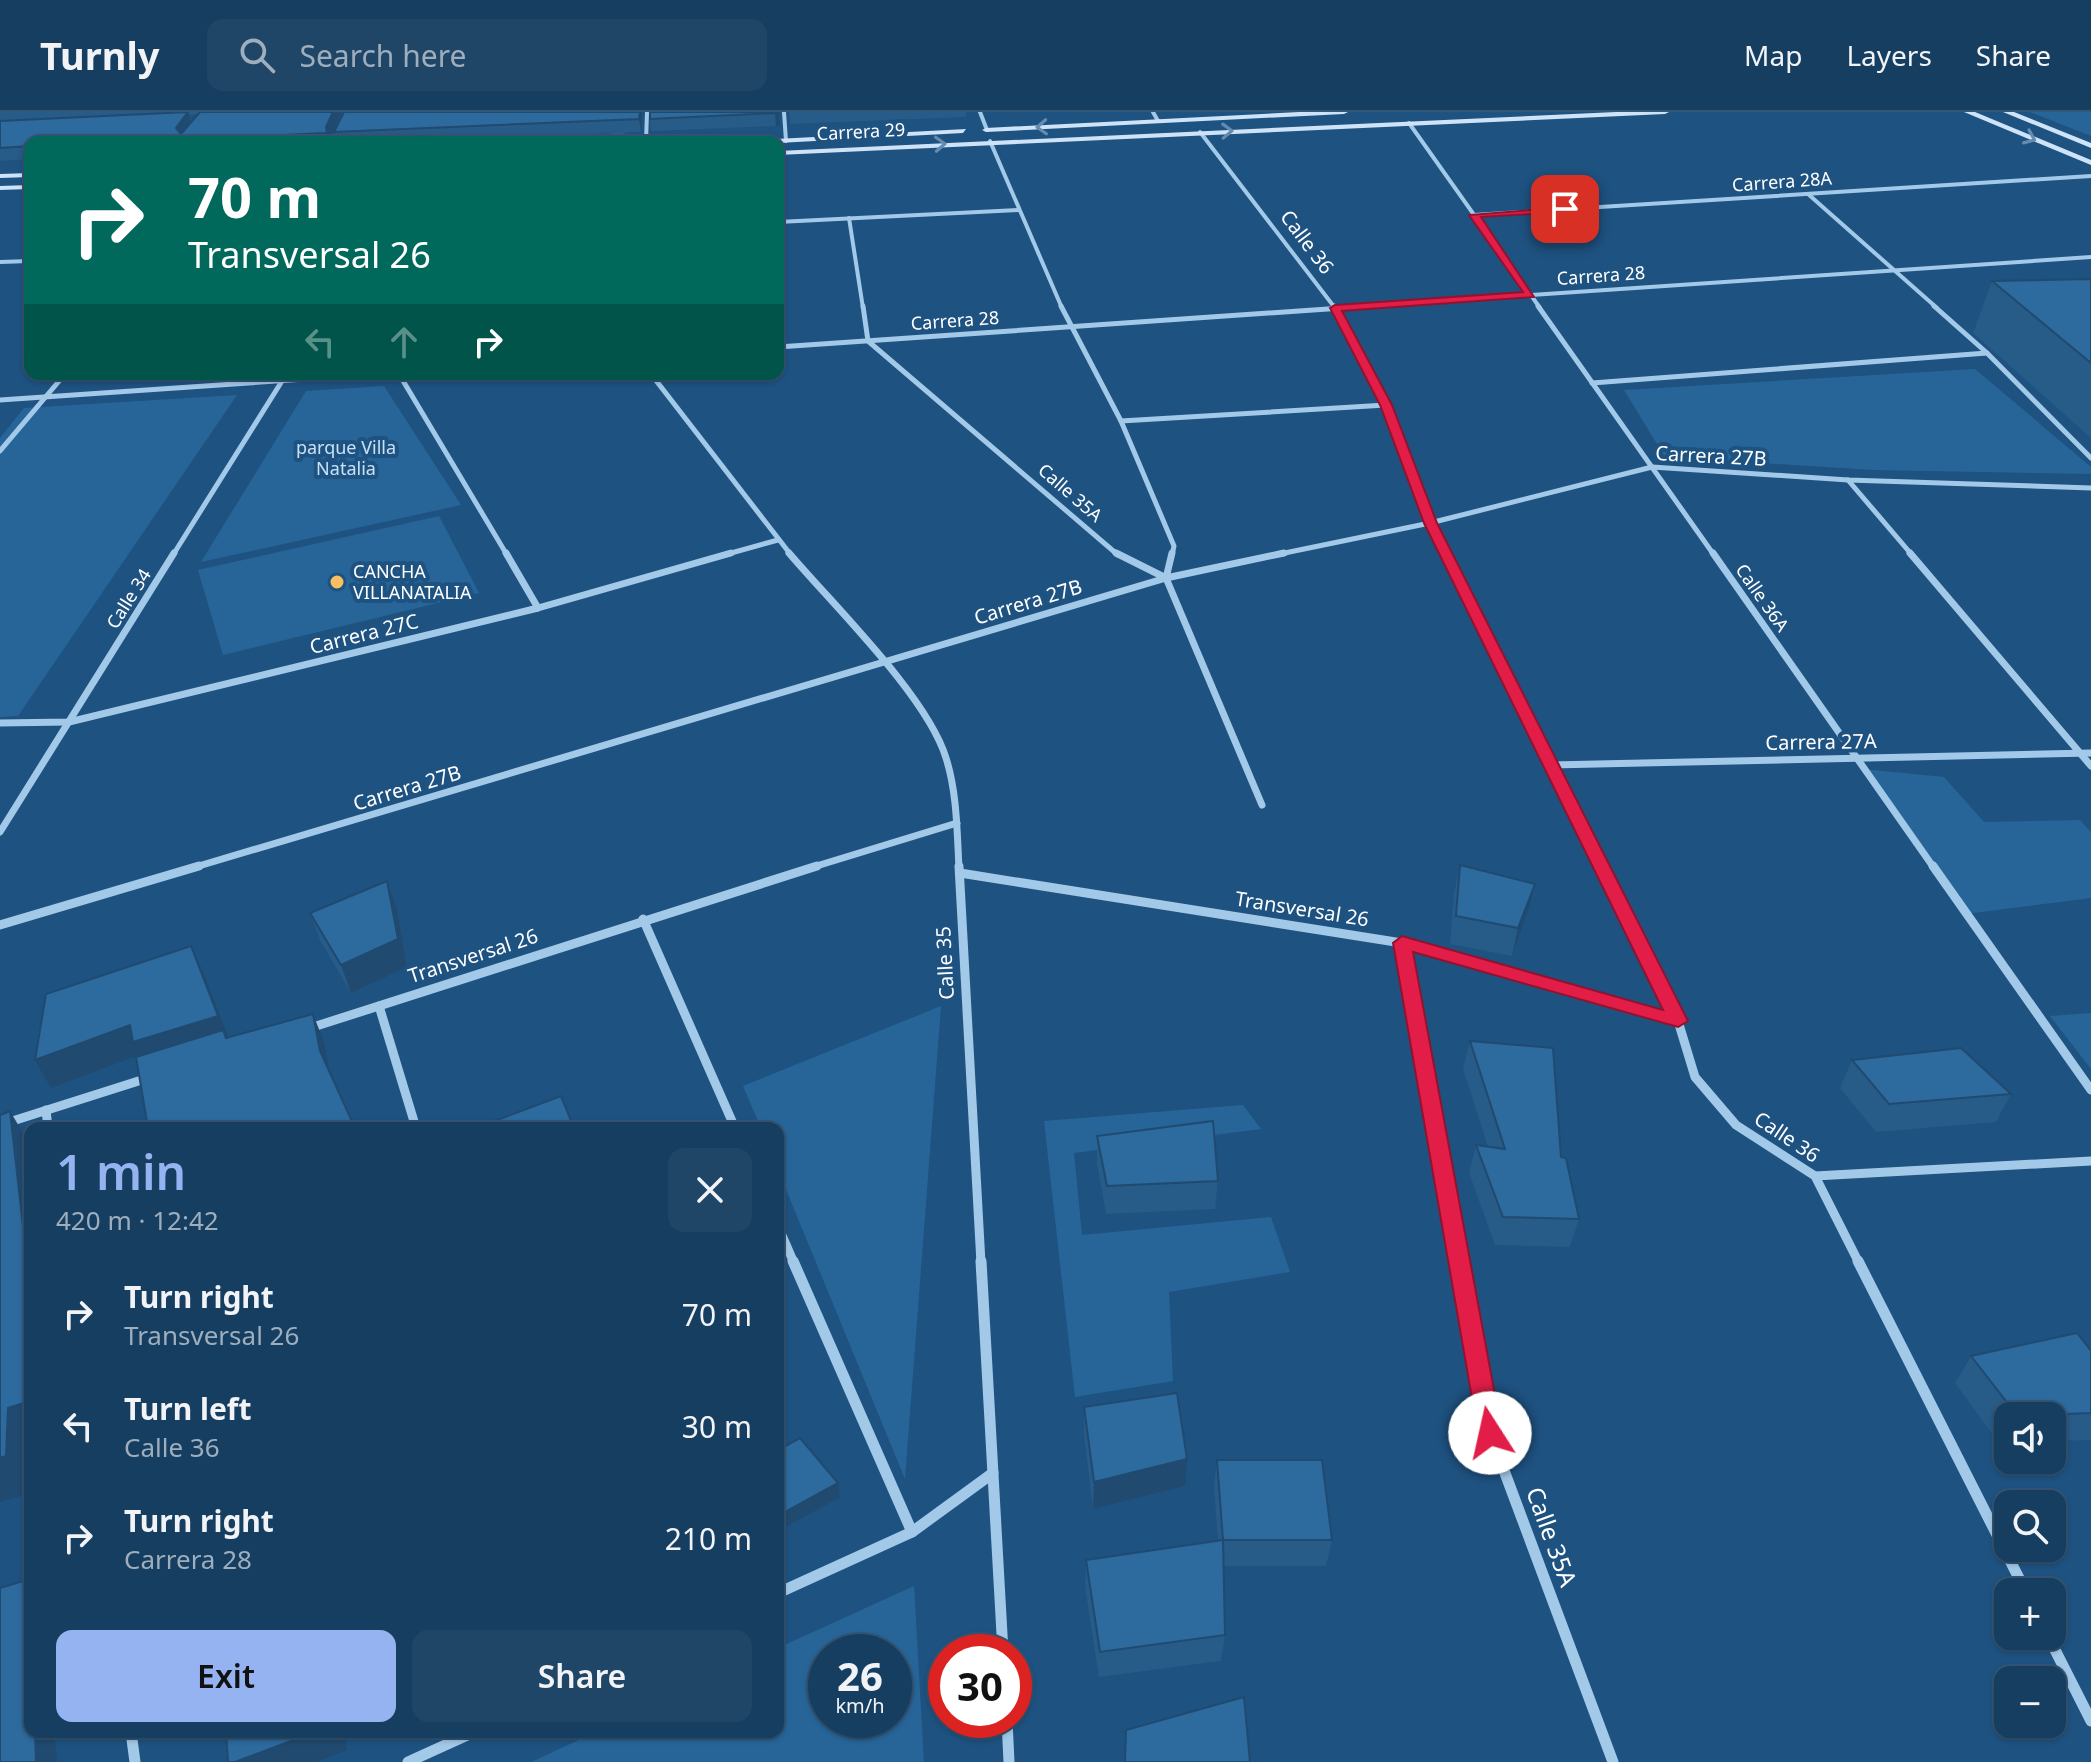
<!DOCTYPE html>
<meta charset="utf-8">
<style>
:root{--surface:#163e61;--page:#1f4567;--text:#f1f3f6;--muted:#9eaebd;--line:#355776;--accent:#95b2f1}
body{margin:0;font-family:"Noto Sans",sans-serif;background:var(--page);color:var(--text);height:100vh;display:flex;flex-direction:column;font-size:30px;white-space:nowrap}
*{box-sizing:border-box;margin:0}
p{font-size:26px;color:var(--muted)}
.icon{flex:none;width:44px;height:44px;fill:none;stroke:currentColor;stroke-width:2;stroke-linecap:round;stroke-linejoin:round}
.map{position:relative;flex:1;overflow:hidden}
.drawer{position:absolute;left:24px;top:1010px;width:760px;height:616px;display:flex;flex-direction:column;background:var(--surface);border-radius:16px;box-shadow:0 2px 6px #0004,0 0 0 2px var(--line)}
.drawer>*{flex:none}
.hud{position:absolute;left:24px;top:24px;width:760px;height:244px;border-radius:16px;box-shadow:0 2px 6px #0004,0 0 0 2px var(--line);background:#00695c;color:#fff;overflow:hidden}
.tools{position:absolute;left:1994px;top:1290px;display:grid;gap:16px}
.tools a{display:grid;place-items:center;width:72px;height:72px;border-radius:16px;background:var(--surface);box-shadow:0 2px 6px #0004,0 0 0 2px var(--line);font-size:40px}
.speed{position:absolute;left:808px;top:1522px;display:flex;gap:16px;font-size:40px;font-weight:700;text-align:center}
.speed>*{display:grid;place-content:center;width:104px;height:104px;border-radius:50%;background:var(--surface);box-shadow:0 2px 6px #0004,0 0 0 2px var(--line);line-height:1}
.speed small{font-size:20px;font-weight:400}
.speed .limit{border:12px solid #d22;background:#fff;color:#111}
.pin{position:absolute;display:grid;place-items:center;width:68px;height:68px;color:#fff;margin:-34px;border-radius:16px;box-shadow:0 4px 12px #0006}
.me{position:absolute;width:88px;margin:-44px;rotate:350deg;stroke-linejoin:round;filter:drop-shadow(0 0 6px #0008)}
.turn{display:flex;align-items:center;gap:28px;height:168px;padding:0 32px;font-size:36px}
.turn .icon{width:104px;height:104px;stroke-width:2.5}
.turn b{display:block;font-size:56px;line-height:68px}
.lanes{display:flex;align-items:center;height:76px;padding:0 32px;background:#0003;justify-content:center;gap:40px;direction:ltr}
.lanes .off{opacity:.35}
.round{display:grid;place-items:center;flex:none;width:84px;height:84px;border-radius:16px;background:var(--page)}
.headline{display:flex;align-items:center;justify-content:space-between;height:136px;padding:0 32px}
h1{font-size:48px;font-weight:600;line-height:60px;color:var(--accent)}
.button{display:flex;gap:16px;margin-top:auto;padding:16px 32px}
.button a{flex:1;height:92px;border-radius:16px;background:var(--accent);color:#111;font-size:32px;font-weight:600;line-height:92px;text-align:center}
.button a+a{background:var(--page);color:var(--text)}
ul{padding:0;list-style:none}
li{display:flex;align-items:center;gap:24px;height:112px;padding:0 32px}
li div{flex:1}
li b{display:block;font-size:30px}
li em{font-style:normal}
header{display:flex;align-items:center;gap:48px;box-sizing:border-box;height:112px;padding:0 40px;background:var(--surface);border-bottom:2px solid var(--line)}
header strong{font-size:38px}
nav{display:flex;gap:44px;margin-inline-start:auto;font-size:28px}
.search{width:560px;height:72px;background:var(--page);display:flex;align-items:center;gap:20px;box-sizing:border-box;padding:0 28px;border-radius:16px;color:var(--muted);font-size:30px}
.map>svg:first-child{display:block}
.green{fill:#276599;fill-rule:evenodd}
.lines{fill:none;stroke-linecap:round;stroke-linejoin:round}
.minor-far4{stroke:#a3c9e9;stroke-width:4}
.minor-far3{stroke:#a3c9e9;stroke-width:5}
.minor-far2{stroke:#a3c9e9;stroke-width:7}
.minor-far1{stroke:#a3c9e9;stroke-width:9}
.minor{stroke:#a3c9e9;stroke-width:11}
.secondary{fill:#cee3f7;fill-rule:evenodd}
.wall{fill:#275b88;fill-rule:evenodd}
.shaded-wall{fill:#204a6f}
.building{fill:#2d6a9e;stroke:#204a6f;stroke-width:2}
.oneway{stroke:#648cb0}
.route{fill:#e11d48;stroke:#92132f;stroke-width:2}
.poi-dot{fill:#f8bf62;stroke:#1e5281;stroke-width:3}
.labels{text-anchor:middle;stroke-width:8;stroke-linejoin:round;paint-order:stroke}
.far-street-label{font-size:18px;fill:#fff;stroke:#1e5281}
.far-park-label{font-size:18px;fill:#c7e1f7;stroke:#1e5281}
.far-poi-label{font-size:18px;fill:#fff;stroke:#1e5281;text-anchor:start}
.street-label{font-size:20px;fill:#fff;stroke:#1e5281}
.near-street-label{font-size:24px;fill:#fff;stroke:#1e5281}
</style>
<header>
<strong>Turnly</strong>
<div class="search"><svg class="icon" aria-label="search" viewBox="0 0 24 24"><circle cx="10" cy="10" r="6"/><path d="M15 15l6 6"/></svg>Search here</div>
<nav><a>Map</a><a>Layers</a><a>Share</a></nav>
</header>
<div class="map">
<svg width="2091" height="1650" viewBox="0 0 2091 1650">
<rect width="100%" height="100%" fill="#1e5281"/>
<g class="green">
<polygon points="616,0 634,0 621,30 412,30 415,17 451,16 446,30 484,29 488,12 523,12 519,27 555,26 560,10 570,10 568,25 610,23"/>
<polygon points="2030,0 2091,0 2091,24"/>
<polygon points="1975,257 2091,355 2091,362 1873,358 1665,345 1624,278"/>
<polygon points="384,274 461,393 201,450 306,279"/>
<polygon points="237,283 18,604 0,605 0,326 24,296"/>
<polygon points="439,404 479,481 223,543 198,458"/>
<polygon points="1863,657 1944,665 1984,710 2080,708 2091,720 2091,786 1966,802"/>
<polygon points="941,894 905,1367 778,1058 778,1016 761,1016 743,974"/>
<polygon points="2091,901 2091,957 2050,904"/>
<polygon points="1243,993 1261,1017 1074,1041 1082,1123 1271,1105 1290,1160 1169,1180 1173,1269 1075,1285 1044,1009"/>
<path d="M 914,1474 L 924,1650 L 531,1650 L 596,1620 L 778,1620 L 778,1536 ZM 826,1540 L 894,1540 L 894,1608 L 826,1608 Z"/>
</g>
<g class="lines">
<g class="minor-far4">
<polyline points="784,0 786,29"/>
<polyline points="980,0 987,18"/>
<polyline points="1153,0 1158,9"/>
<polyline points="1409,11 1540,196"/>
<polyline points="1200,20 1335,196"/>
<polyline points="990,29 1062,196"/>
<polyline points="646,30 647,0"/>
<polyline points="1808,82 1937,196"/>
<polyline points="1474,103 2091,64"/>
<polyline points="849,106 863,196"/>
<polyline points="778,110 1019,98"/>
<polyline points="0,150 30,149"/>
<polyline points="1342,196 2091,145"/>
</g>
<g class="minor-far3">
<polyline points="863,194 868,229 1118,443"/>
<polyline points="1061,194 1121,309 1174,434 1172,443"/>
<polyline points="1334,194 1386,293 1430,411 1446,443"/>
<polyline points="1538,194 1714,443"/>
<polyline points="1934,194 1987,241 2091,346"/>
<polyline points="778,235 1371,194"/>
<polyline points="399,262 507,443"/>
<polyline points="651,262 791,443"/>
<polyline points="1592,271 1987,241"/>
<polyline points="0,288 379,262"/>
<polyline points="1121,309 1386,293"/>
<polyline points="0,339 65,262"/>
<polyline points="1848,368 1912,443"/>
<polyline points="173,443 282,269"/>
<polyline points="724,443 778,428"/>
<polyline points="1275,443 1430,411 1652,355 1848,368 2091,376"/>
</g>
<g class="minor-far2">
<polyline points="506,441 538,496"/>
<path d="M 789,441 C 834,494 927,584 946,646 C 957,680 957,720 959,756"/>
<polyline points="1116,441 1166,466 1262,693"/>
<polyline points="1445,441 1602,756"/>
<polyline points="1713,441 1934,756"/>
<polyline points="1910,441 2091,654"/>
<polyline points="1166,466 1172,441"/>
<polyline points="0,611 69,610 538,496 731,441"/>
<polyline points="1551,653 2091,641"/>
<polyline points="0,720 174,441"/>
<polyline points="192,756 1166,466 1284,441"/>
<polyline points="810,756 957,711"/>
</g>
<g class="minor-far1">
<polyline points="959,754 981,1151"/>
<polyline points="1601,754 1678,909 1695,965 1736,1013 1815,1064 1859,1151"/>
<polyline points="1933,754 2091,978"/>
<polyline points="960,761 1402,831 1678,909"/>
<polyline points="643,807 735,1016"/>
<polyline points="0,813 199,754"/>
<polyline points="1402,831 1459,1151"/>
<polyline points="379,894 416,1016"/>
<polyline points="310,916 817,754"/>
<polyline points="46,998 48,1016"/>
<polyline points="0,1013 148,966"/>
<polyline points="1815,1064 2091,1049"/>
<polyline points="778,1114 794,1151"/>
</g>
<g class="minor">
<polyline points="793,1149 912,1420"/>
<polyline points="981,1149 1003,1540"/>
<polyline points="1459,1149 1490,1321 1613,1650"/>
<polyline points="1858,1149 2026,1480"/>
<polyline points="778,1481 912,1420 993,1361"/>
<polyline points="2048,1524 2091,1609"/>
<polyline points="1007,1608 1009,1650"/>
<polyline points="131,1620 135,1650"/>
<polyline points="408,1650 474,1620"/>
</g>
<g class="secondary">
<polygon points="1299,0 1348,0 1344,2 986,20 982,18 986,16"/>
<polygon points="1616,0 1669,0 1665,2 778,43 778,39"/>
<polygon points="1964,0 1975,0 2091,48 2091,53"/>
<polygon points="2003,0 2014,0 2091,31 2091,36"/>
<polygon points="966,17 963,21 778,31 753,30 757,28"/>
<polygon points="30,61 30,65 0,66 0,62"/>
<polygon points="30,73 30,77 0,78 0,74"/>
</g>
</g>
<g class="wall">
<path d="M 0,0 L 342,0 L 329,28 L 330,30 L 30,30 L 30,47 L 0,49 ZM 198,2 L 191,10 L 189,3 Z"/>
<polygon points="642,0 641,20 410,30 337,30 334,20"/>
<polygon points="779,0 780,13 776,14 651,19 650,7"/>
<polygon points="789,0 966,0 966,5 790,12"/>
<polygon points="2091,167 2091,326 1973,221 1992,169"/>
<polygon points="1460,753 1528,799 1512,844 1450,832 1454,781"/>
<polygon points="387,769 397,797 407,855 351,881 320,828 310,801"/>
<polygon points="1470,929 1561,1045 1579,1107 1570,1135 1495,1133 1469,1061 1476,1033 1488,1035 1463,957"/>
<polygon points="1852,948 2011,982 1996,1010 1876,1020 1840,976"/>
<polygon points="1097,1024 1218,1069 1215,1097 1106,1102 1097,1052"/>
<polygon points="2091,1239 2091,1328 2052,1329 2052,1304 2008,1304 2008,1328 1995,1326 1955,1271 1971,1244"/>
<polygon points="1084,1295 1185,1374 1093,1397 1084,1322"/>
<polygon points="1217,1348 1332,1428 1326,1454 1224,1454 1225,1523 1221,1549 1099,1565 1085,1474 1086,1448 1218,1428 1214,1375"/>
</g>
<g class="shaded-wall">
<polygon points="188,0 192,13 180,29 176,16"/>
<polygon points="333,0 342,0 329,28 330,30 326,15"/>
<polygon points="640,0 642,0 641,20 639,7"/>
<polygon points="779,0 780,13 776,14 775,1"/>
<polygon points="387,769 397,797 407,855 351,881 341,853"/>
<polygon points="1535,772 1528,799 1512,844 1518,816"/>
<polygon points="191,834 204,862 231,932 147,958 139,943 51,976 35,948"/>
<polygon points="313,902 324,930 331,968 320,939"/>
<polygon points="10,999 30,1033 30,1176"/>
<polygon points="30,1289 30,1381 0,1390 0,1346 8,1296"/>
<polygon points="1187,1347 1185,1374 1093,1397 1094,1370"/>
<polygon points="838,1371 840,1385 778,1419 778,1404"/>
<polygon points="35,1620 54,1620 57,1650 36,1650"/>
<polygon points="315,1620 345,1620 347,1638 316,1650 235,1650"/>
</g>
<g class="building">
<polygon points="188,0 176,16 181,22 200,0 333,0 326,15 327,21 123,30 30,30 30,34 0,36 0,9"/>
<polygon points="344,0 640,0 639,7 334,20"/>
<polygon points="650,0 779,0 775,1 650,7"/>
<polygon points="2091,167 2091,251 1992,169"/>
<polygon points="1460,753 1535,772 1518,816 1456,804"/>
<polygon points="387,769 398,827 341,853 310,801"/>
<polygon points="191,834 218,904 133,930 130,913 35,948 46,882"/>
<polygon points="313,902 320,939 355,1016 148,1016 136,945 223,918 226,926"/>
<polygon points="1470,929 1553,936 1561,1045 1566,1046 1579,1107 1503,1105 1476,1033 1505,1037"/>
<polygon points="1961,936 2011,982 1889,992 1852,948"/>
<polygon points="561,984 574,1016 476,1016"/>
<polygon points="10,999 30,1176 30,1289 8,1296 6,1344 0,1346 0,1003"/>
<polygon points="1213,1009 1218,1069 1107,1074 1097,1024"/>
<polygon points="2077,1221 2091,1239 2091,1301 2040,1303 2013,1298 1971,1244"/>
<polygon points="1177,1281 1187,1347 1094,1370 1084,1295"/>
<polygon points="800,1326 838,1371 778,1404 778,1338"/>
<polygon points="1217,1348 1322,1348 1332,1428 1223,1428"/>
<polygon points="1223,1428 1225,1523 1100,1540 1086,1448"/>
<polygon points="30,1467 30,1620 35,1620 36,1650 0,1650 0,1476"/>
<polygon points="1244,1585 1250,1650 1125,1650 1126,1618"/>
<polygon points="226,1620 315,1620 235,1650 228,1650"/>
</g>
<defs><path id="oneway-chevron" d="M-2-3.5L2.5 0L-2 3.5" fill="none" stroke-width="1.6" stroke-linecap="round" stroke-linejoin="round" transform="scale(2)"/></defs>
<g class="oneway">
<use href="#oneway-chevron" transform="translate(1042 15) rotate(177)"/>
<use href="#oneway-chevron" transform="translate(1227 19) rotate(-2)"/>
<use href="#oneway-chevron" transform="translate(2030 26) rotate(23)"/>
<use href="#oneway-chevron" transform="translate(940 32) rotate(-3)"/>
</g>
<polygon class="route" points="1569,95 1565,100 1481,105 1534,185 1342,199 1392,293 1437,411 1688,909 1678,915 1413,840 1502,1321 1499,1328 1490,1332 1482,1328 1478,1321 1393,831 1402,824 1663,898 1424,411 1380,293 1330,196 1335,193 1523,180 1469,103"/>
<circle class="poi-dot" cx="337" cy="470" r="8"/>
<g class="labels">
<g class="far-street-label">
<text transform="translate(861 20) rotate(-3)" y="6">Carrera 29</text>
<text transform="translate(1782 70) rotate(-4)" y="6">Carrera 28A</text>
<text transform="translate(1601 164) rotate(-4)" y="6">Carrera 28</text>
<text transform="translate(955 209) rotate(-4)" y="6">Carrera 28</text>
<text transform="translate(1070 381) rotate(41)" y="6">Calle 35A</text>
<text transform="translate(1762 486) rotate(55)" y="6">Calle 36A</text>
<text transform="translate(129 487) rotate(-58)" y="6">Calle 34</text>
</g>
<g class="far-park-label">
<text x="346" y="342">parque Villa<tspan x="346" dy="21">Natalia</tspan></text>
</g>
<g class="far-poi-label">
<text x="353" y="466">CANCHA<tspan x="353" dy="21">VILLANATALIA</tspan></text>
</g>
<g class="street-label">
<text transform="translate(1307 130) rotate(53)" y="7">Calle 36</text>
<text transform="translate(1711 344) rotate(3)" y="7">Carrera 27B</text>
<text transform="translate(1028 490) rotate(-17)" y="7">Carrera 27B</text>
<text transform="translate(364 522) rotate(-14)" y="7">Carrera 27C</text>
<text transform="translate(1821 630) rotate(-1)" y="7">Carrera 27A</text>
<text transform="translate(407 676) rotate(-17)" y="7">Carrera 27B</text>
<text transform="translate(1302 797) rotate(9)" y="7">Transversal 26</text>
<text transform="translate(473 844) rotate(-18)" y="7">Transversal 26</text>
<text transform="translate(945 851) rotate(-93)" y="7">Calle 35</text>
<text transform="translate(1787 1025) rotate(34)" y="7">Calle 36</text>
</g>
<g class="near-street-label">
<text transform="translate(1551 1425) rotate(70)" y="8">Calle 35A</text>
</g>
</g>
</svg>
<div class="tools">
<a><svg class="icon" aria-label="sound" viewBox="0 0 24 24"><path d="M4 9h4l5-4v14l-5-4H4zM17 9q2 3 0 6"/></svg></a>
<a><svg class="icon" aria-label="search" viewBox="0 0 24 24"><circle cx="10" cy="10" r="6"/><path d="M15 15l6 6"/></svg></a>
<a>+</a>
<a>−</a>
</div>
<div class="speed"><div>26<small>km/h</small></div><div class="limit">30</div></div>
<div class="pin" style="left:1565px;top:97px;background:#d93025"><svg class="icon" aria-label="arrive" viewBox="0 0 24 24"><path d="M6 21V4h12l-3 4 3 4H6"/></svg></div>
<svg class="me" style="left:1490px;top:1321px" viewBox="-20 -20 40 40"><circle r="19" fill="#fff"/><path d="M0-13L10 11 0 6-10 11z" fill="#e11d48"/></svg>
<div class="hud">
<div class="turn"><svg class="icon" aria-label="right" viewBox="0 0 24 24"><path d="M7 20v-9h11M14 6l5 5-5 5"/></svg><div><b>70 m</b>Transversal 26</div></div>
<div class="lanes"><svg class="icon off" aria-label="left" viewBox="0 0 24 24"><path d="M17 20v-9H6M10 6l-5 5 5 5"/></svg><svg class="icon off" aria-label="ahead" viewBox="0 0 24 24"><path d="M12 20V5M6 11l6-6 6 6"/></svg><svg class="icon" aria-label="right" viewBox="0 0 24 24"><path d="M7 20v-9h11M14 6l5 5-5 5"/></svg></div>
</div>
<section class="drawer">
<div class="headline"><div><h1>1 min</h1><p>420 m · 12:42</p></div><a class="round"><svg class="icon" aria-label="close" viewBox="0 0 24 24"><path d="M6 6l12 12M18 6L6 18"/></svg></a></div>
<ul>
<li><svg class="icon" aria-label="right" viewBox="0 0 24 24"><path d="M7 20v-9h11M14 6l5 5-5 5"/></svg><div><b>Turn right</b><p>Transversal 26</p></div><em>70 m</em></li>
<li><svg class="icon" aria-label="left" viewBox="0 0 24 24"><path d="M17 20v-9H6M10 6l-5 5 5 5"/></svg><div><b>Turn left</b><p>Calle 36</p></div><em>30 m</em></li>
<li><svg class="icon" aria-label="right" viewBox="0 0 24 24"><path d="M7 20v-9h11M14 6l5 5-5 5"/></svg><div><b>Turn right</b><p>Carrera 28</p></div><em>210 m</em></li>
</ul>
<div class="button"><a>Exit</a><a>Share</a></div>
</section>
</div>
